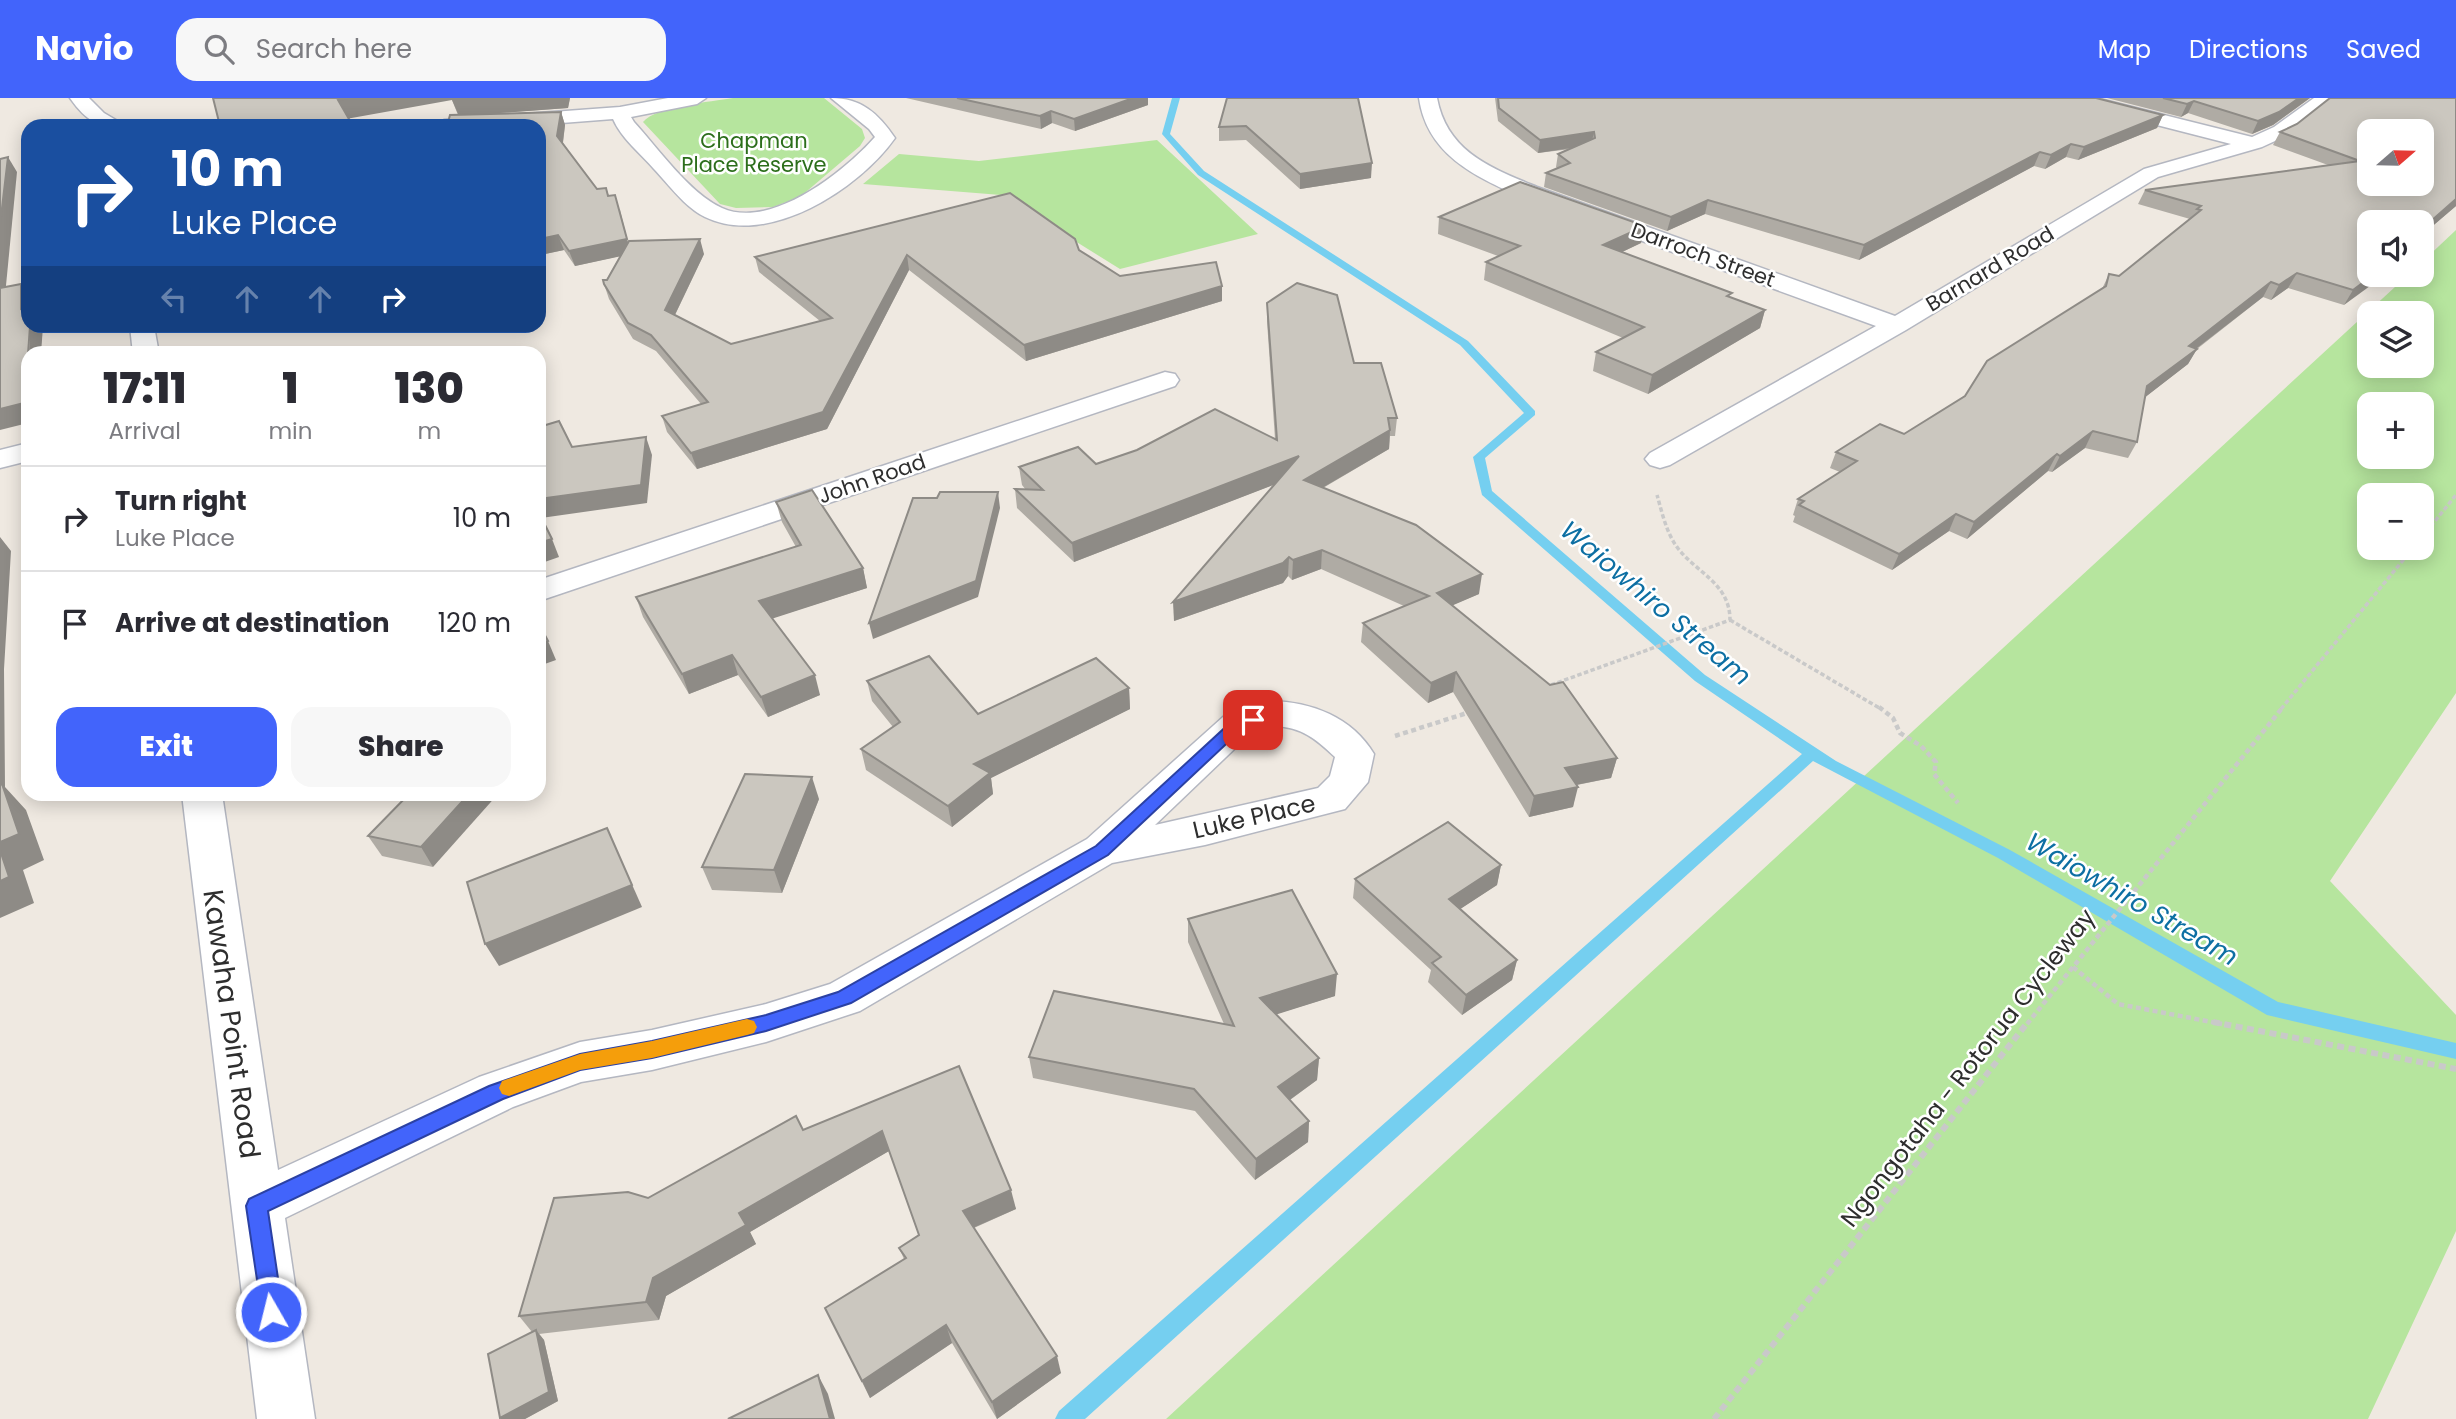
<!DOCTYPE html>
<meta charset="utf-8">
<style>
:root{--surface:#fff;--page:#f7f7f7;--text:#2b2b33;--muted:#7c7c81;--line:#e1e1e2;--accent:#4264fb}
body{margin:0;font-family:Poppins,sans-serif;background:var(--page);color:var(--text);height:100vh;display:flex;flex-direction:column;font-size:26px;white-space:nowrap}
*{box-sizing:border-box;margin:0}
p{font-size:23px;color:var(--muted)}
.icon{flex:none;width:38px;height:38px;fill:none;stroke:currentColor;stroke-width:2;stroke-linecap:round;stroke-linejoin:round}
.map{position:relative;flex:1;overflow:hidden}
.side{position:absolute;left:21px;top:248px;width:525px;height:455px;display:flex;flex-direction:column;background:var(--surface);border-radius:21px;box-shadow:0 4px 18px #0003}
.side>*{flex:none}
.top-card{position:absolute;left:21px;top:21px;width:525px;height:214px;border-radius:21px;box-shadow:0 4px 18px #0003;background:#1a4fa0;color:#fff;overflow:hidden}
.needle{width:46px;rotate:70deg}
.buttons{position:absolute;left:2357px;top:21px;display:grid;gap:14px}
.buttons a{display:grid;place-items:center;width:77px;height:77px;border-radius:14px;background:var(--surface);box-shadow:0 4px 18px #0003;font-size:35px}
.pin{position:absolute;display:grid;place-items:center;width:60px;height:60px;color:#fff;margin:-30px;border-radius:14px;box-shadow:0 4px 10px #0006}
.me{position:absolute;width:77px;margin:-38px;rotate:352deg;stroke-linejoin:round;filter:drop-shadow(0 0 5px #0008)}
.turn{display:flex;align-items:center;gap:24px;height:147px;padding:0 35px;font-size:32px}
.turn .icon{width:91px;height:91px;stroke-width:2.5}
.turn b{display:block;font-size:49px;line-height:60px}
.lanes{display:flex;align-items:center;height:66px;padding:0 35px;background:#0003;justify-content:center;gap:35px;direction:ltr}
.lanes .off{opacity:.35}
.eta{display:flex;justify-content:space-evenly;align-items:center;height:119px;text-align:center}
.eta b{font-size:42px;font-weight:800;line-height:49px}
.button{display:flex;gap:14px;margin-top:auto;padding:14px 35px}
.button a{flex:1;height:80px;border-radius:21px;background:var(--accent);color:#fff;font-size:28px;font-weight:800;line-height:80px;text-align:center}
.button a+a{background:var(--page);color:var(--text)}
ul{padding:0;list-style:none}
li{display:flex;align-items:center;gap:21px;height:105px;padding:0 35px;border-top:2px solid var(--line)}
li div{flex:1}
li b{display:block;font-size:26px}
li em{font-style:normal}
header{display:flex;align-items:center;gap:42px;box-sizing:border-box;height:98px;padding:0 35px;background:var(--accent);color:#fff}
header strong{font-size:33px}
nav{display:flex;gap:38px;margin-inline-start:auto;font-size:24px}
.search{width:490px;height:63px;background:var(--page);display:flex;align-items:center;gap:18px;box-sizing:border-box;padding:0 24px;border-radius:21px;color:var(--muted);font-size:26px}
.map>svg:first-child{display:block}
.green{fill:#b6e59e;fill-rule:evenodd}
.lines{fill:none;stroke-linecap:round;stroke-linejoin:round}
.stream{fill:#75cff0;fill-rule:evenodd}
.street-casing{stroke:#b4b7c1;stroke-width:3}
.path-far2{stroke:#c9c9c9;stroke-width:3.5;stroke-dasharray:4.5 2.5;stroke-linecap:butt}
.path-far1{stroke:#c9c9c9;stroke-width:4.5;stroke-dasharray:5 3.5;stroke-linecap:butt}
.path{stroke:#c9c9c9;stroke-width:6;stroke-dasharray:7 4.5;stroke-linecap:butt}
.street{fill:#fff;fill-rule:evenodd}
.wall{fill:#afaba4}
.shaded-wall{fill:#8e8b86}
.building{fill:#cbc7bf;stroke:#8e8b86;stroke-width:2;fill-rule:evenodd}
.route{fill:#4264fb;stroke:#2b41a3;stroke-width:2}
.slow{fill:#f59e0b}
.labels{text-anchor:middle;stroke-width:5;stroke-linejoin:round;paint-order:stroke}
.far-park-label{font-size:21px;fill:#2c6e1b;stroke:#fff}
.far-street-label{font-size:21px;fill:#2e2e2e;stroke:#fff}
.street-label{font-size:24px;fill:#2e2e2e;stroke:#fff}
.water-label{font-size:26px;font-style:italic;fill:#0d6fa3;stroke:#fff}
.near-street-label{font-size:28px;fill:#2e2e2e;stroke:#fff}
</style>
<header>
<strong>Navio</strong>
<div class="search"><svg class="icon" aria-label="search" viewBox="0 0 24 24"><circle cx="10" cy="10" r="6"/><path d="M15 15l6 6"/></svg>Search here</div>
<nav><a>Map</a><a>Directions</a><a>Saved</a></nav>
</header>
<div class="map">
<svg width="2456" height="1321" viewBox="0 0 2456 1321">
<rect width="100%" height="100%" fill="#efe9e1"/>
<g class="green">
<path d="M 733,0 L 824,0 L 862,31 L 865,40 L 860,48 L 800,99 L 773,109 L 736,110 L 720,106 L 643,24 C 656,8 711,4 733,0 Z"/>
<polygon points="1157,42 1258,136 1120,171 1001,97 863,86 899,56 979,63"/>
<path d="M 2456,132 L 2456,595 L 2330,783 L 2456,917 L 2456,1133 L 2368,1321 L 1166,1321 L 2408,177 L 2422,177 L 2422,164 ZM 2422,215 L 2422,268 L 2370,268 L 2370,215 ZM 2422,306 L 2422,359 L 2370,359 L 2370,306 ZM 2422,397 L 2422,450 L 2370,450 L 2370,397 Z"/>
</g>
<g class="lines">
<polygon class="stream" points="1172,0 1180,0 1170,36 1204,73 1468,243 1535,313 1535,317 1485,360 1492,393 1705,577 1836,663 2010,752 2278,904 2456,945 2456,961 2267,917 1998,760 1813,663 1085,1321 1055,1321 1059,1313 1802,656 1695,583 1482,397 1473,359 1524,315 1460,247 1198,77 1162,36"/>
<g class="street-casing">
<g id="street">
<path d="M 70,0 L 89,0 L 104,15 L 126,28 C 96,28 88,25 70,0 Z"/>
<path d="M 668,0 L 706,0 L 697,6 L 631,19 L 634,24 C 657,49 690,96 722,110 C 771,132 844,74 875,39 L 869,31 L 831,0 C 861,0 878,15 895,40 C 859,91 768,150 705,119 C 685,109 669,87 654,71 C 641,56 621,40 613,21 L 523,28 L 434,28 L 444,22 L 620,9 Z"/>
<path d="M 1419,0 L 1437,0 C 1447,54 1491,70 1537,89 L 1895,218 L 2144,71 L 2231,46 L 2067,4 L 2065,0 L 2096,0 L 2252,39 L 2274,29 L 2314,0 L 2335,0 L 2288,37 L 2262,49 L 2158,79 L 1906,232 L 1670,367 L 1660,370 L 1650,367 L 1645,361 L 1650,355 L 1876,228 L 1521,99 C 1474,78 1427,56 1419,0 Z"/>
<polygon points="130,228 154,228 159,256 133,256"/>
<polygon points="1165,274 1175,276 1179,282 1175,288 539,503 539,482"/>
<polygon points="28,345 28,363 0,370 0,352"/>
<path d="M 1271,603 C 1312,604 1352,619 1374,656 L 1368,684 L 1345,711 L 1205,747 L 1112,765 L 860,913 L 766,944 L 652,972 L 581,984 L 513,1009 L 285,1120 L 315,1321 L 257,1321 L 182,696 L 222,696 L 278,1072 L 479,979 L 580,944 L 652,932 L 766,906 L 830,886 L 1087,741 L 1223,619 ZM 1274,628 C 1302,629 1316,641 1335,659 L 1330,678 L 1318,690 L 1155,727 L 1249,637 Z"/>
</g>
</g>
<g class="path-far2">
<polyline points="2422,439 2456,397"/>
<polyline points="1730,522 1881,611"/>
<path d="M 1551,587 L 1730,522 C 1730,485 1696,475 1677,449 C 1666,434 1662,414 1657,397"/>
<polyline points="2281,611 2413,450"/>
</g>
<g class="path-far1">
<polyline points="1879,609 1893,620 1900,635 1921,648 1936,664 1934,676 1958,705"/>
<polyline points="1395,638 1470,614"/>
<polyline points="2073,869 2118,906 2222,926"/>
<polyline points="2027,926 2283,609"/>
</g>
<g class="path">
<polyline points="2213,924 2456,971"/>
<polyline points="1714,1321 2028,924"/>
</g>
<use href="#street" class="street"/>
</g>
<g class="wall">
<polygon points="213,0 570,0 568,10 484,16 561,14 565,27 563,45 597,91 606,90 609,98 620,112 628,144 704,156 675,217 731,246 820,223 759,174 755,159 1079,152 1120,178 1222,203 1026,263 909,172 827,331 697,371 667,334 662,318 701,306 656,253 633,241 609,201 604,186 620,158 575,168 564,152 545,156 539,147 539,28 458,17 452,2"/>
<polygon points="906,0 1148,0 1148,7 1075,33 1052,25 1041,31"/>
<polygon points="1227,0 1371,80 1300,91 1246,42 1219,43 1219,29"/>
<polygon points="1495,0 2095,0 2163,17 2157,30 2078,62 2066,59 2045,71 2034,68 1859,162 1705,116 1667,133 1544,89 1546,75 1557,70 1556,69 1558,56 1571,51 1538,55 1498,23"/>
<polygon points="2107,0 2310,0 2273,27 2252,36 2188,15 2181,19"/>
<polygon points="2456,0 2456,108 2422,137 2422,124 2370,177 2344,207 2288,190 2271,202 2263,199 2197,251 2188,266 2145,299 2137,344 2128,360 2085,350 2052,374 2048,373 1967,441 1949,433 1892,472 1793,424 1795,418 1793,417 1798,401 1840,374 1830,370 1836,354 1904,336 1965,298 2102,191 2109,176 2119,178 2190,121 2138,106 2145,92 2328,67 2273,47 2280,34 2297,26"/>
<polygon points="1439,119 1641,145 1622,154 1730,199 1765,212 1760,230 1648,296 1593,273 1596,254 1623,240 1484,182 1486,164 1498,158 1438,136"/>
<polygon points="1267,205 1354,265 1397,320 1395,338 1390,338 1389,351 1323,390 1479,496 1452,507 1617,660 1611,680 1577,687 1573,709 1529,719 1453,594 1428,605 1361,544 1363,525 1404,508 1321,471 1292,482 1288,478 1283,485 1174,523 1275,386 1074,464 1017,410 1015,391 1026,392 1022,387 1019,369 1096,366 1275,341 1267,223"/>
<polygon points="776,404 863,470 867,490 772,520 820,597 768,619 738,577 689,596 643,519 636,499 796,449 782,424"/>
<polygon points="867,583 978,616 1129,590 1130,611 991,680 993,696 952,729 866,672 861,651 893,629 872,603"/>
<polygon points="409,696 433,769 382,758 368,738"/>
<polygon points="819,701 782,795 712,792 702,769"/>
<polygon points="1501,767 1497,787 1460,811 1517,862 1512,882 1462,917 1428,884 1431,872 1353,800 1355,781"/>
<polygon points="1188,821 1335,898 1276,916 1319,960 1317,982 1290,1002 1309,1023 1308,1044 1255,1082 1195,1013 1033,980 1029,959 1224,926 1188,844"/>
<polygon points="959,968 1016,1111 974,1130 1061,1275 997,1321 952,1245 870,1300 825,1210 904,1161 899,1150 919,1137 889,1053 750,1134 756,1146 666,1198 659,1222 539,1236 544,1242 558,1303 525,1321 501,1321 500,1320 532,1234 519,1218 648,1100 803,1032"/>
</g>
<g class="shaded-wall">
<polygon points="349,0 570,0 568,10 459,18 452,2 346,21 338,2"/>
<polygon points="1133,0 1148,0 1148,7 1075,33 1074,21"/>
<polygon points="2299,0 2310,0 2273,27 2252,36 2258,23"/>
<polygon points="2194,3 2188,15 2181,19 2187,6"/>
<polygon points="1051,13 1052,25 1041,31 1040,18"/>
<polygon points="561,14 565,27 562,51 557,38"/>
<polygon points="2163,17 2157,30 2078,62 2084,49"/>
<polygon points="1594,34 1591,47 1538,55 1540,42"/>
<polygon points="2071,46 2066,59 2045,71 2051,57"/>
<polygon points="2040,54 2034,68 1859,162 1864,147"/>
<polygon points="8,59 17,74 4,208 0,203 0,127"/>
<polygon points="1372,65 1371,80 1300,91 1300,76"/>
<polygon points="615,97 631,156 575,168 569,153"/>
<polygon points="2456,101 2456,108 2422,137 2422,131"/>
<polygon points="1708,102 1705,116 1667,133 1671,119"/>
<polygon points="1645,128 1641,145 1599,165 1603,147"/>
<polygon points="558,137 564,152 545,156 540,141"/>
<polygon points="700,141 704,156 670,227 665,212"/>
<polygon points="907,157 909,172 827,331 697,371 691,355"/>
<polygon points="2297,175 2288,190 2271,202 2279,187"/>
<polygon points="2373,177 2385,177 2344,207 2353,192"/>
<polygon points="2271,184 2263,199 2193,253 2197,251 2188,266 2139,304 2147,288 2189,248"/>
<polygon points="21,186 28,197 28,222 21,211"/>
<polygon points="1222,188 1222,203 1026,263 1024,247"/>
<polygon points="1765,212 1760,230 1648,296 1652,277"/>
<polygon points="30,228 43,228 41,256 29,256"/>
<polygon points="28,304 28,325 0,332 0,311"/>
<polygon points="1390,332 1389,351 1303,401 1304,382"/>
<polygon points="2093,333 2085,350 2052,374 2060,358"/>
<polygon points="646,339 652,357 647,405 541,420 539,416 539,401"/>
<polygon points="2057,356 2048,373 1967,441 1974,424"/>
<polygon points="1299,358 1299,377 1074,464 1072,445"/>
<polygon points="998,394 1000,410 978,499 873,541 869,525"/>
<polygon points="1956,416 1949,433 1892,472 1899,456"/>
<polygon points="0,439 11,453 4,571 5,689 26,712 44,762 23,772 34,805 0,820"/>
<polygon points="552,441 559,459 539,466 539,445"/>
<polygon points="1322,452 1321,471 1292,482 1293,462"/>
<polygon points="1289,459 1288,478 1283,485 1174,523 1173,504"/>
<polygon points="863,470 867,490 765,523 759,503"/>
<polygon points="1482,476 1479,496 1435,515 1437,495"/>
<polygon points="548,543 556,562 539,568 539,546"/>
<polygon points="732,557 738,577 689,596 682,576"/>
<polygon points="1456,574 1453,594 1428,605 1431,585"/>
<polygon points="815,577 820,597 768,619 761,599"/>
<polygon points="1129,590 1130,611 991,680 993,696 952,729 948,708 974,666"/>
<polygon points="539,637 543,647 539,651"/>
<polygon points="1617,660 1611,680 1560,690 1565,670"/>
<polygon points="812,679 819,701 782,795 774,772"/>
<polygon points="1578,689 1573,709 1529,719 1534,698"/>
<polygon points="469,696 498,696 433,769 421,749"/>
<polygon points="607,730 642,809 499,868 485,846"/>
<polygon points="1501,767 1497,787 1445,821 1449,801"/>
<polygon points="1517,862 1512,882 1462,917 1466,897"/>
<polygon points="1337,876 1335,898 1259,922 1260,900"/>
<polygon points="1319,960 1317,982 1277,1011 1278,989"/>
<polygon points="1309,1023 1308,1044 1255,1082 1256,1061"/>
<polygon points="882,1033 889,1053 750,1134 756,1146 666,1198 659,1222 646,1204 653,1180 739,1115"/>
<polygon points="1011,1092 1016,1111 968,1132 963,1113"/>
<polygon points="946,1227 952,1245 870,1300 862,1283"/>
<polygon points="536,1232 544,1242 558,1303 525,1321 501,1321 500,1320"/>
<polygon points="1057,1258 1061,1275 997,1321 992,1304"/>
<polygon points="818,1277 828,1296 835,1321 830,1321"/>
</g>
<g class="building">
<polygon points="213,0 349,0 338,2 353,28 220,28"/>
<polygon points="957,0 1133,0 1074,21 1051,13 1040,18"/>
<polygon points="1227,0 1358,0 1372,65 1300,76 1246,28 1219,29"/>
<polygon points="1498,0 2096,0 2163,17 2084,49 2071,46 2051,57 2040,54 1864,147 1708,102 1671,119 1546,75 1570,65 1558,56 1595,40 1594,34 1540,42 1499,10"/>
<polygon points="2163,0 2299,0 2279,14 2258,23 2194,3 2187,6"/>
<path d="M 2330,0 L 2456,0 L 2456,101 L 2422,131 L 2422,124 L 2370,124 L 2370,177 L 2373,177 L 2353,192 L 2297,175 L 2279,187 L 2271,184 L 2189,248 L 2197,251 L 2147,288 L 2137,344 L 2093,333 L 2060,358 L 2057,356 L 1974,424 L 1956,416 L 1899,456 L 1799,407 L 1804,403 L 1798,401 L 1857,363 L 1836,354 L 1880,326 L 1904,336 L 1965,298 L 1987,263 L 2106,188 L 2109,176 L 2119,178 L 2201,112 L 2197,111 L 2201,108 L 2145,92 L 2360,63 L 2280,34 L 2297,26 ZM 2370,33 L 2422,33 L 2422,86 L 2370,86 Z"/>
<polygon points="561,14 557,38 597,91 606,90 608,98 615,97 627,141 569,153 558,137 540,141 539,140 539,28 447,28 450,17"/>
<polygon points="8,59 0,127 0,61"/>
<polygon points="1520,84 1645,128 1603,147 1732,195 1727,198 1765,212 1652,277 1596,254 1644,229 1486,164 1520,148 1439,119"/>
<polygon points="1010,95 1075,141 1079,152 1120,178 1216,164 1222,188 1024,247 907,157 823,314 691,355 662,318 708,304 651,237 628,225 604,186 603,182 607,182 629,143 700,141 665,212 731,246 832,220 755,159"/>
<polygon points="1297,185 1337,197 1354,265 1381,265 1397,320 1388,320 1390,332 1304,382 1416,427 1482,476 1437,495 1550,587 1563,584 1617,660 1565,670 1578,689 1534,698 1456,574 1431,585 1363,525 1429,498 1322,452 1293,462 1289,459 1283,465 1173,504 1299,358 1072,445 1015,391 1043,392 1019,369 1078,349 1096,366 1137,352 1215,311 1277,342 1267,205"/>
<polygon points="21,186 21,211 28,210 28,228 30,228 28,256 28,304 0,311 0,190"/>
<polygon points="559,323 572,349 646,339 641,387 539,401 539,329"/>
<polygon points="812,392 863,470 759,503 815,577 761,599 732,557 682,576 636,499 801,447 776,404"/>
<polygon points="940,394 998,394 976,483 869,525 913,400 937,400"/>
<polygon points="539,415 552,441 539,445"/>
<polygon points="539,526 548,543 539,546"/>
<polygon points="929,558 978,616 1096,560 1129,590 974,666 990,675 948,708 861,651 900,624 867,583"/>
<polygon points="745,676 812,679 774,772 702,769"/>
<polygon points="2,686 19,736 0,744 0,687"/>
<polygon points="409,696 469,696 421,749 368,738"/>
<polygon points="1448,724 1501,767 1449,801 1517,862 1466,897 1432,865 1441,859 1355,781"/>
<polygon points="607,730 632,787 485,846 467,784"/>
<polygon points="0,752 9,779 0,783"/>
<polygon points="1292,792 1337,876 1260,900 1319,960 1278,989 1309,1023 1256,1061 1194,991 1029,959 1054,893 1234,928 1188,821"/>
<polygon points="959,968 1011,1092 963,1113 1057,1258 992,1304 946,1227 862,1283 825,1210 906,1160 899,1150 919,1137 882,1033 739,1115 746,1127 653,1180 646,1204 519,1218 554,1100 628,1094 648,1100 796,1018 803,1032"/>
<polygon points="536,1232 549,1294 500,1320 488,1256"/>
<polygon points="818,1277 830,1321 728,1321"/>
</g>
<polygon class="route" points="1253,617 1259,618 1259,625 1241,632 1108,757 851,905 766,933 652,960 580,972 503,1001 268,1113 283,1214 279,1222 271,1226 263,1222 246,1108 249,1101 489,988 580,956 652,943 766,917 838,894 1096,748 1230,625"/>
<polygon class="slow" points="747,921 754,923 757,929 754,935 747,937 652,960 580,972 509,998 502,996 499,990 502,983 580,956 652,943"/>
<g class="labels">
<g class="far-park-label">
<text x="754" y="50">Chapman<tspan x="754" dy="24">Place Reserve</tspan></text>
</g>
<g class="far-street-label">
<text transform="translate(1703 157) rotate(20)" y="7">Darroch Street</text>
<text transform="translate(1990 171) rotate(-31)" y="7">Barnard Road</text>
<text transform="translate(872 381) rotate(-19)" y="7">John Road</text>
</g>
<g class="street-label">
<text transform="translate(1254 719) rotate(-13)" y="8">Luke Place</text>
<text transform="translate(1968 970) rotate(-52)" y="8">Ngongotaha - Rotorua Cycleway</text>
</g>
<g class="water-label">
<text transform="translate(1656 505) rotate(40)" y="9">Waiowhiro Stream</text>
<text transform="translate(2132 801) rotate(30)" y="9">Waiowhiro Stream</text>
</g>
<g class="near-street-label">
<text transform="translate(232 926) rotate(82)" y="10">Kawaha Point Road</text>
</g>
</g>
</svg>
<div class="buttons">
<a><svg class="needle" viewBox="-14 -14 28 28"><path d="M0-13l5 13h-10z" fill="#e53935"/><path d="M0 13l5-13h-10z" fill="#7c7c81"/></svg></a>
<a><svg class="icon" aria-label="sound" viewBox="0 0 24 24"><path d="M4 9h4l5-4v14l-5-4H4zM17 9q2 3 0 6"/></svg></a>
<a><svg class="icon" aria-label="layers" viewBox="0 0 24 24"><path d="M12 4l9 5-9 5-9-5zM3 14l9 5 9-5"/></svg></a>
<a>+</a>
<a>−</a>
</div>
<div class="pin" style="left:1253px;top:622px;background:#d93025"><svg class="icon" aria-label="arrive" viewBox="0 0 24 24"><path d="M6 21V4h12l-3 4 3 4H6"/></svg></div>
<svg class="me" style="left:271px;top:1214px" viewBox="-20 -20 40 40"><circle r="17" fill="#4264fb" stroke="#fff" stroke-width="3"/><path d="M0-11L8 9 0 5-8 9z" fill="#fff"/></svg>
<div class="top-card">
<div class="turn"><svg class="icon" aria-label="right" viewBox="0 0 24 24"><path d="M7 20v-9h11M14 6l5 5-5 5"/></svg><div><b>10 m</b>Luke Place</div></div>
<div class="lanes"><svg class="icon off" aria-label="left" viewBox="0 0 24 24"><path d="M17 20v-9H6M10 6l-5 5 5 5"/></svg><svg class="icon off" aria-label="ahead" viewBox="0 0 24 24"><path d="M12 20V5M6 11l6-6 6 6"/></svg><svg class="icon off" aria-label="ahead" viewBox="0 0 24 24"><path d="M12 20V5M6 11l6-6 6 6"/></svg><svg class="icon" aria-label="right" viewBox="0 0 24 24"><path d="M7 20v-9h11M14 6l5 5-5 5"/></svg></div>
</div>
<section class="side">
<div class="eta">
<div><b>17:11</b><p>Arrival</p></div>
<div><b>1</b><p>min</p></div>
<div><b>130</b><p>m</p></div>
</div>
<ul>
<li><svg class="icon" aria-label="right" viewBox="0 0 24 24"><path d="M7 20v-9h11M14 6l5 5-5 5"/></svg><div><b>Turn right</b><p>Luke Place</p></div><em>10 m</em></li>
<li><svg class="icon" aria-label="arrive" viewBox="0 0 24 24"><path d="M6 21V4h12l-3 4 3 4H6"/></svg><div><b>Arrive at destination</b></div><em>120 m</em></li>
</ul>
<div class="button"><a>Exit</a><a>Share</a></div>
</section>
</div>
